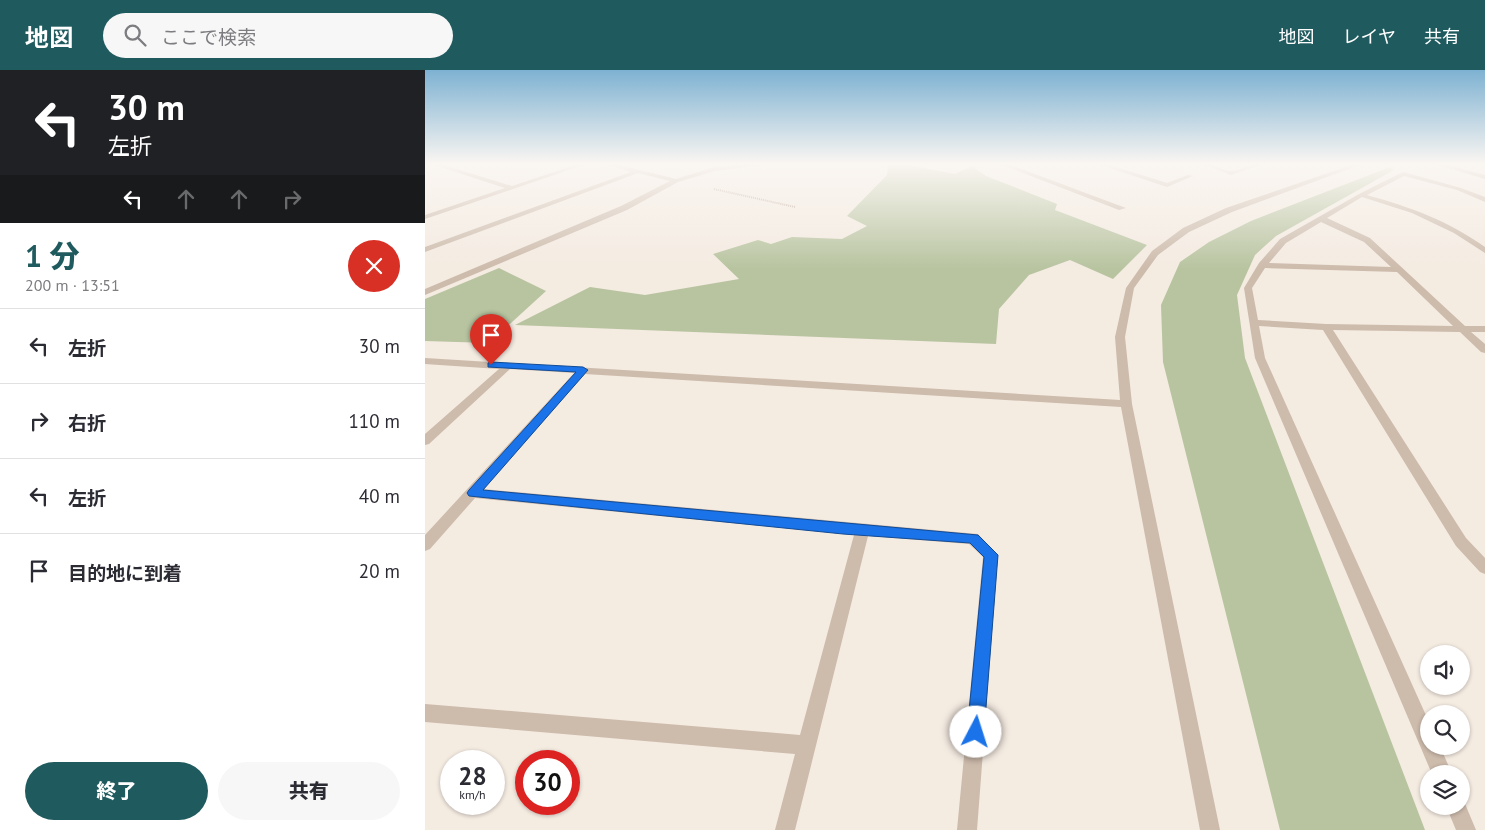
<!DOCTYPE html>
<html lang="ja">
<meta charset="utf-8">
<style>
:root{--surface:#fff;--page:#f7f7f7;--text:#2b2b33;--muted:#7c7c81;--line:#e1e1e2;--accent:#1f5a5e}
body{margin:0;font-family:"PT Sans","Noto Sans JP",sans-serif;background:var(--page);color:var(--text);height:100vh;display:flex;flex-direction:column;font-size:19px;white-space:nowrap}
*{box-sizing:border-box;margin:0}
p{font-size:16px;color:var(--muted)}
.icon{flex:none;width:28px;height:28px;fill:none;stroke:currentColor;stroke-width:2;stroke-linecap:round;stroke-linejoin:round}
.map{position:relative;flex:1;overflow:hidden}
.drawer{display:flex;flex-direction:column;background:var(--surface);width:425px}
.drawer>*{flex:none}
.hud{background:#202124;color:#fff;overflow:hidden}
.controls{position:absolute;left:995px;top:575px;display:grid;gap:10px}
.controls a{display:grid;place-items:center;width:50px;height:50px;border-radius:50%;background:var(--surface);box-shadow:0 1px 4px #0004;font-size:25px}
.speed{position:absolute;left:15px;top:680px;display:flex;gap:10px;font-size:25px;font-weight:700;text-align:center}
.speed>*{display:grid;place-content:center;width:65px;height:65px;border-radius:50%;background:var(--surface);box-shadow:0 1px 4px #0004;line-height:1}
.speed small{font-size:12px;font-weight:400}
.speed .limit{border:8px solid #d22;background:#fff;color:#111}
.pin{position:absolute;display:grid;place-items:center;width:42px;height:42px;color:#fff;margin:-51px -21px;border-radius:50% 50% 50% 0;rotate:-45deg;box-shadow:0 0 5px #0007}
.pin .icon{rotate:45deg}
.me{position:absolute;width:55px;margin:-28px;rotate:5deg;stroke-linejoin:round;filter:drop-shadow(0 0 4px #0008)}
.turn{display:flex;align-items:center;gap:18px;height:105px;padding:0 25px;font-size:22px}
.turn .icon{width:65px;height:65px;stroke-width:2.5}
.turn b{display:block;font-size:35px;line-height:42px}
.lanes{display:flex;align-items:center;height:48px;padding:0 25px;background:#0003;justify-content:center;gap:25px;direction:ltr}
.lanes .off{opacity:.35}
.round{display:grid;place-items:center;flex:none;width:52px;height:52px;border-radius:26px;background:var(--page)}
.headline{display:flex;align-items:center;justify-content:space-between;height:85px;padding:0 25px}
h1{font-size:30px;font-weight:800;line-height:38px;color:var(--accent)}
.action{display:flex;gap:10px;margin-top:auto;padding:10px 25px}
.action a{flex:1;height:58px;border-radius:30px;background:var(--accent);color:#fff;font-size:20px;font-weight:800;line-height:58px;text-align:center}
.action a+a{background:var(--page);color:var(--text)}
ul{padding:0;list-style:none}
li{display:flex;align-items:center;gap:15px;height:75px;padding:0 25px;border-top:1px solid var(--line)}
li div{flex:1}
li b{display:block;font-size:19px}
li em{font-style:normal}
header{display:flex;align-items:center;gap:30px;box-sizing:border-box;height:70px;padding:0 25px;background:var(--accent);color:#fff}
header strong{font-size:24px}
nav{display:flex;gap:28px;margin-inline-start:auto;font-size:18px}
.search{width:350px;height:45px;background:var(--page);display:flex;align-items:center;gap:12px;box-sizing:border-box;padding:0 18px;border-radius:28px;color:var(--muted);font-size:19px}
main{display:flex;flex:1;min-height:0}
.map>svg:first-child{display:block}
.green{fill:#b8c4a0}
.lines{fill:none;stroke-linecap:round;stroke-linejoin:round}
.path{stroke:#b9a596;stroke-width:2;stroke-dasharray:1 1;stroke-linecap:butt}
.minor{fill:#cdbbac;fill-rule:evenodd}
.route{fill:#1a73e8;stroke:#114b97}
</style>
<header>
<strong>地図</strong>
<div class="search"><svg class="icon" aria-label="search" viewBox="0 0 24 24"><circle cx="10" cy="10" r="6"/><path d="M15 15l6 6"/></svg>ここで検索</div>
<nav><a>地図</a><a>レイヤ</a><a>共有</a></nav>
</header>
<main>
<section class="drawer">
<div class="hud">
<div class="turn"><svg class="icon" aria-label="left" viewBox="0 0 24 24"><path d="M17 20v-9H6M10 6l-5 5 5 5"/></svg><div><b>30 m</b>左折</div></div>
<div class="lanes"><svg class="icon" aria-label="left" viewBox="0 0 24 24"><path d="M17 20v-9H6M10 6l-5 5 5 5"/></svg><svg class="icon off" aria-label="ahead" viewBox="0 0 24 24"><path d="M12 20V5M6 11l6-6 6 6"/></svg><svg class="icon off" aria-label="ahead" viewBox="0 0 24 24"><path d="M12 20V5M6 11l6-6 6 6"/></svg><svg class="icon off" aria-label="right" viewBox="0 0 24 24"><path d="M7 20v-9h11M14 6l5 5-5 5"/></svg></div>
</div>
<div class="headline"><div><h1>1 分</h1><p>200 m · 13:51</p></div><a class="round" style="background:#d93025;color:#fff"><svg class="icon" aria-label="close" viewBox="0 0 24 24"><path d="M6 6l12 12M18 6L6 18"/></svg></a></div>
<ul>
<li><svg class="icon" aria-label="left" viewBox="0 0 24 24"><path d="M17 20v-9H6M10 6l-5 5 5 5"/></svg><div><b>左折</b></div><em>30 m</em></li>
<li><svg class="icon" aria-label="right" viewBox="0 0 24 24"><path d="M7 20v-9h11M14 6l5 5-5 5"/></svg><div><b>右折</b></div><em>110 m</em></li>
<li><svg class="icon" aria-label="left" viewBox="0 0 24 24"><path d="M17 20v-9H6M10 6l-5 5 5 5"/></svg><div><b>左折</b></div><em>40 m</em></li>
<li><svg class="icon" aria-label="arrive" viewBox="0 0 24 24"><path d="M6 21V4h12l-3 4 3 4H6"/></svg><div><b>目的地に到着</b></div><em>20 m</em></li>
</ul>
<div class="action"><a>終了</a><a>共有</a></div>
</section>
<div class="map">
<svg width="1060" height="760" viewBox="0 0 1060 760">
<rect width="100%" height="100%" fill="#f4ebe1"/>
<g class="green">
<polygon points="463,93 473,93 530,104 547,96 561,106 632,134 630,140 722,175 688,209 645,190 604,205 574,239 571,274 90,255 165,217 220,225 314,209 288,184 333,170 346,174 367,167 417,169 442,156 422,146 462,105"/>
<polygon points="965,97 969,100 851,166 830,185 812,225 820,288 1000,760 855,760 738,292 736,235 755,192 784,172 826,151"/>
<polygon points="74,198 121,221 64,273 0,271 0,229"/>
</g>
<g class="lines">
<polyline class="path" points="289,119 370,137"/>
<g class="minor">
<polygon points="3,93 12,93 87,116 156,93 164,93 0,149 0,145 80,118"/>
<polygon points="177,93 186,93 251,109 289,97 333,93 352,93 290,101 253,112 202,140 0,225 0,219 196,136 245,111 213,103 0,182 0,177 206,102"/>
<polygon points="544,93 557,93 554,95"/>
<polygon points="572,93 580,93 701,138 694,140"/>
<polygon points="670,93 678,93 742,113 763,105 768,106 742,117"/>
<path d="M 775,93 C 786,92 795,100 805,101 C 817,101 828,92 840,93 L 806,105 Z"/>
<polygon points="932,93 940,93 807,142 764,162 733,185 709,218 700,267 707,334 795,760 775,760 696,337 160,304 58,419 553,464 573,485 552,760 532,760 558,487 544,474 443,466 370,760 350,760 370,684 0,652 0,634 375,665 429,465 50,428 5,479 0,481 0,465 149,303 85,299 4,374 0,375 0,364 74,299 0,294 0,288 695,330 690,267 701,218 727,181 758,158 801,138"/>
<polygon points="1006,93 1015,93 1060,105 1060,109"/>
<path d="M 978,102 L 1036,118 L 1060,127 L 1060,132 L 1032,120 L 979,106 L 942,125 C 988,138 1021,150 1060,177 L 1060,183 L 1029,163 L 987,143 L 937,127 L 902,148 L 945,168 L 1040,256 L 1060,256 L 1060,262 L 1046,262 L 1060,274 L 1060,283 L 1056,282 L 1035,262 L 908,260 L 1041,468 L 1060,488 L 1060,504 L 1055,502 L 1031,476 L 898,260 L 834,256 L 840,288 L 1004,652 L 1004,676 L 1015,676 L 1027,704 L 1007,704 L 830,288 L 819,218 L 834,193 L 855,169 L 934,124 ZM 896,152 L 939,172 L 966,197 L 844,193 L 861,173 ZM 840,198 L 972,202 L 1028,256 L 901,254 L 833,250 L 827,218 Z"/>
<polygon points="1036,728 1038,729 1051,760 1031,760 1021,736 1036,736"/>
</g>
</g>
<linearGradient id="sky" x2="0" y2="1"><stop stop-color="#7eb2d2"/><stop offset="0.47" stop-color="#faf6f2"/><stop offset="1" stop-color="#faf6f2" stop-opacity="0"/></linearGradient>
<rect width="1060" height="199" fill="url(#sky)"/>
<polygon class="route" points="66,292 158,297 163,300 58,420 553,465 573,485 559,662 557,668 551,670 545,668 542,662 559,487 545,473 418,464 44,426 42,423 44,420 151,302 63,297 63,293"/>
</svg>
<div class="controls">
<a><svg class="icon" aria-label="sound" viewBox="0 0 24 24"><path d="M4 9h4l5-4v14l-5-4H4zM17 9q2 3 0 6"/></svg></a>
<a><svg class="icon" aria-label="search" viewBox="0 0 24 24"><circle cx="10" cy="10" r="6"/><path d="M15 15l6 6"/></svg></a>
<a><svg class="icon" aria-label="layers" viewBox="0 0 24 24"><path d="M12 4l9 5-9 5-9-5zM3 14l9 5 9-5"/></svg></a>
</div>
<div class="speed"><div>28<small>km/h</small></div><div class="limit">30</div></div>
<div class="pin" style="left:66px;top:295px;background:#d93025"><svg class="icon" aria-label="arrive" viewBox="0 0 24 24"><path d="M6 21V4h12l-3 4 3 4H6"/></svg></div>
<svg class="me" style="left:551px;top:662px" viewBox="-20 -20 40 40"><circle r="19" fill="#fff"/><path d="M0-13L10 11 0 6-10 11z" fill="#1a73e8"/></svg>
</div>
</main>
